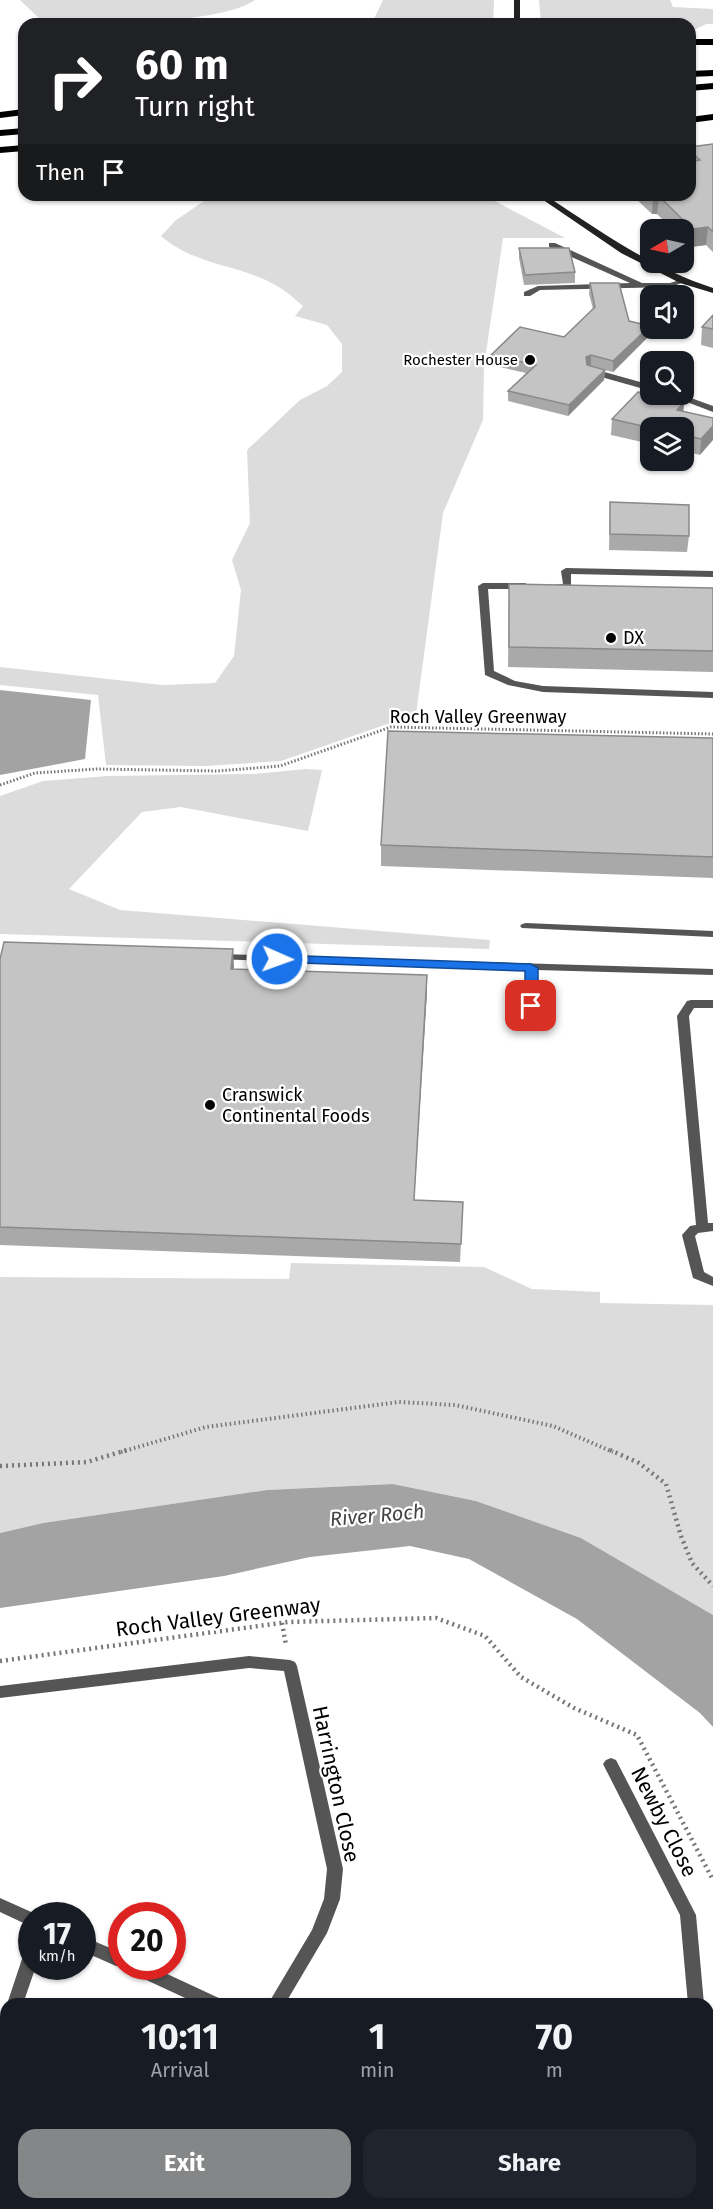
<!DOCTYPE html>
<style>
:root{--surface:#171b24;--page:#20242c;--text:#f1f3f6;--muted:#9ea1a6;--accent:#858687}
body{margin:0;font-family:"Fira Sans",sans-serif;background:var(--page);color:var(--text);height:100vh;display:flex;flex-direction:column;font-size:22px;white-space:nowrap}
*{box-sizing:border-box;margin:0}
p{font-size:20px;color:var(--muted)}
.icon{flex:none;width:33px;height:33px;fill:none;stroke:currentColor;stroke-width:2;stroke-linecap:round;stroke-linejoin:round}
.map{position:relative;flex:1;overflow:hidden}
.sheet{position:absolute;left:0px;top:1998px;width:714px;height:212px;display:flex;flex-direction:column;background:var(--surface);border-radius:18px 18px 0 0;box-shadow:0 2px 4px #0004}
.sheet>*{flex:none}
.hud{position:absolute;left:18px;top:18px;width:678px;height:183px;border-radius:18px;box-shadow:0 2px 4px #0004;background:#202124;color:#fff;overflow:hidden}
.needle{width:39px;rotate:261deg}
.fabs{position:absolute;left:640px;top:219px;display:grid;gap:12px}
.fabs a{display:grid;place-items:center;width:54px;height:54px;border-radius:12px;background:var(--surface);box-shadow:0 2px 4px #0004;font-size:30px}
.speed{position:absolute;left:18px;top:1902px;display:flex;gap:12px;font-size:30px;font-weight:700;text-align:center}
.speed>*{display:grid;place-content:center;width:78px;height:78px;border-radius:50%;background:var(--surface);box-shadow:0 2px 4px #0004;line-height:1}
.speed small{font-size:15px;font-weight:400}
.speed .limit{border:9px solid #d22;background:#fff;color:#111}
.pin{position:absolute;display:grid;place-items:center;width:51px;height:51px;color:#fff;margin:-26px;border-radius:12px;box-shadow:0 3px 9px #0006}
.me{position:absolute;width:66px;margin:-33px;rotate:92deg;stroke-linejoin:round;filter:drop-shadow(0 0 4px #0008)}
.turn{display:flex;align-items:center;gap:21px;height:126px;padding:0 18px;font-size:27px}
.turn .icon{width:78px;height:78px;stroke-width:2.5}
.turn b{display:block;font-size:42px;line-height:51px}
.then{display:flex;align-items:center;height:57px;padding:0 18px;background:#0003;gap:12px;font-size:22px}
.eta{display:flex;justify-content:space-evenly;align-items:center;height:102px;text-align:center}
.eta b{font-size:36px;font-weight:700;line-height:42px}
.button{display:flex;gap:12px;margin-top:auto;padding:12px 18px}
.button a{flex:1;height:69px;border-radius:18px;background:var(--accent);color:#fff;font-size:24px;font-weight:700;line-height:69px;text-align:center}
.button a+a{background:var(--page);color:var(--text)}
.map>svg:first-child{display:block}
.green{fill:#dcdcdc}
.water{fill:#a3a3a3}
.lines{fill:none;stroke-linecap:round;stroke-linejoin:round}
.path-far2{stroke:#777;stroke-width:3;stroke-dasharray:1.5 2;stroke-linecap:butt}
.path-far1{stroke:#777;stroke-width:4;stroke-dasharray:1.5 3;stroke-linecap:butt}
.path{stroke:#777;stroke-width:4.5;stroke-dasharray:2 4;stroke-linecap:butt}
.lane{fill:#555;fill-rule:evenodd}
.street{fill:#555;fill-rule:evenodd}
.secondary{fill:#222;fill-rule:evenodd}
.highway{fill:#000;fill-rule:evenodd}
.wall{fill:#a9a9a9}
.shaded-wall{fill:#898989}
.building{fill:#c4c4c4;stroke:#898989;stroke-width:1.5}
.route{fill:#1a73e8;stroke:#114b97;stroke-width:1.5}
.poi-dot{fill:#000;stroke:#fff;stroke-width:2}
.labels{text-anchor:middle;stroke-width:4.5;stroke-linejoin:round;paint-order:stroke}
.far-poi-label{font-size:15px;fill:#000;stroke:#fff;text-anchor:end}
.poi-label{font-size:18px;fill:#000;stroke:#fff;text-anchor:start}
.street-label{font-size:18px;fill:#000;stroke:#fff}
.water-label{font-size:20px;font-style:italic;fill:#444;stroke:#fff}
.near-street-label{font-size:21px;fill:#000;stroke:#fff}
</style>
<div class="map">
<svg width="713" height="2209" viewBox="0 0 713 2209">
<rect width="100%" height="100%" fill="#fff"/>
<g class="green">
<path d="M 20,0 L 255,0 C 219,25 91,24 45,24 Z"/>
<polygon points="383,0 494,0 493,24 319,24 374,19"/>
<polygon points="539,0 670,0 673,7 713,9 713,24 706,24 690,32 690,24 541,24"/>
<path d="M 213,195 L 491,195 L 493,200 L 565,238 L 503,238 L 484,366 L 483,420 L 443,513 L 416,714 L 281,761 L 206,766 L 106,765 L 98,695 L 0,685 L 0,667 L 162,685 L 215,683 L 234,656 L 241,590 L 232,560 L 250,523 L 247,450 L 300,400 L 327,386 L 342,372 L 342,344 L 327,325 L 295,316 L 303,306 C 295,299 286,291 277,286 C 240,264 195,266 161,236 L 176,220 Z"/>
<polygon points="305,769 322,770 308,831 181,807 142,812 69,889 120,910 490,940 489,949 0,934 0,796 43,781 108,776 253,774"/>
<polygon points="291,1263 484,1267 532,1289 600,1292 600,1303 713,1305 713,1615 581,1538 476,1501 393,1484 267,1490 43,1523 0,1533 0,1277 289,1279"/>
</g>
<g class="water">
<polygon points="0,690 91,700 85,759 0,775"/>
<polygon points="393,1484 476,1501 581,1538 713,1615 713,1727 700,1713 577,1619 469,1559 410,1546 310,1557 224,1576 0,1608 0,1533 43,1523 267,1490"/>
</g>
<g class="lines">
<polyline class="path-far2" points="0,785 35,773 96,769 218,771 280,766 391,727 713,734"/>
<polyline class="path-far1" points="121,1452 206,1427 399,1402 455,1405 553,1426 613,1452"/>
<g class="path">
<polyline points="610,1450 639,1463 666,1484 681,1536 692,1563 713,1586"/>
<polyline points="0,1466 87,1462 127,1450"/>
<polyline points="282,1623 286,1645"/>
<polyline points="0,1661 288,1622 436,1618 485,1636 521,1677 574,1708 637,1735 713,1880"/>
</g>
<g class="lane">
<polygon points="549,243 555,243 642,283 670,283 683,279 687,281 671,287 540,290 530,296 524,296 524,292 538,286 630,283 549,247"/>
<polygon points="566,568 713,571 713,577 571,574 571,589 552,589 552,585 563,584 561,571"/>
<polygon points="483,583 525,583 530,586 525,589 488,589 494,671 515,681 543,686 713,692 713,698 543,692 508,685 485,675 478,586"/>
<polygon points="526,923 713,931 713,937 522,928 520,926 522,924"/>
<polygon points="219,954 713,969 713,975 537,970 538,1006 532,1010 526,1006 525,970 215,959 213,957 215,955"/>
<polygon points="691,1000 713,1000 713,1008 694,1008 689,1016 708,1223 713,1223 713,1231 698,1233 695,1236 704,1272 713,1277 713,1286 693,1278 682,1235 690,1226 696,1225 677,1016 687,1001"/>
<polygon points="32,1946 32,1966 36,1966 23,2004 7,2004 24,1953 26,1948"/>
<polygon points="6,2026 6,2059 0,2061 0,2028"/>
<polygon points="0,2141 6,2144 6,2161 0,2158"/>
</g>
<g class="street">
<polygon points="590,368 651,385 651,391 587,373 587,369"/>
<polygon points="666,394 680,394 713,406 713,412"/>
<polygon points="249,1656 290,1660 295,1662 297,1666 343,1869 340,1899 327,1933 285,2004 268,2004 312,1930 324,1899 327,1869 284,1671 249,1668 0,1698 0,1686"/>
<polygon points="611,1758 616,1760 696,1915 704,2004 688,2004 680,1915 603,1764 606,1760"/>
<polygon points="0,1898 38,1915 32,1916 32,1927 0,1912"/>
<polygon points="82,1936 122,1953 122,1966 150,1966 221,1999 223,2004 198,2004 127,1971 125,1967 116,1966 82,1951"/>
<rect x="708" y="2097" width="5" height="14"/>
<polygon points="595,2204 616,2204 619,2209 598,2209"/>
</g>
<g class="secondary">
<rect x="514" y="0" width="6" height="24"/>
<path d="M 536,195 L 545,195 C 600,231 651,268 713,288 L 713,293 L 680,283 L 621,253 Z"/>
</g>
<g class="highway">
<rect x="690" y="39" width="23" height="6"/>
<polygon points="713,70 713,76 690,77 690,71"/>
<polygon points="713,83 713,89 690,91 690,85"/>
<polygon points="24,109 24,115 0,118 0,112"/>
<polygon points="713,114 713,120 690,123 690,117"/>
<polygon points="24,128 24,134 0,136 0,130"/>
<polygon points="24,145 24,151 0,153 0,147"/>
</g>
</g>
<g class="wall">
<polygon points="713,144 713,252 706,245 691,247 684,240 684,230 673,230 657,214 652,214 632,195 690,195 690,147"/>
<polygon points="519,248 575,272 575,283 524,285 519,258"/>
<polygon points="590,283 629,321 649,336 613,372 605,370 604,380 568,416 508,401 508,391 526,373 491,365 491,355 564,337 593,309 589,294"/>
<polygon points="713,315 713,348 701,345 702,327"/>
<polygon points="684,402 683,411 713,418 700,455 684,451 684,428 651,428 651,444 611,435 612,419"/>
<polygon points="610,502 689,536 687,552 609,550"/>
<polygon points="509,584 713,588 713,672 508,667"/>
<polygon points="713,738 713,878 381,866 381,845"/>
<polygon points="0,959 234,969 427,975 414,1200 463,1202 460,1262 0,1245"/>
</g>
<g class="shaded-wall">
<polygon points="653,196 659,196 657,214 652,214"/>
<polygon points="708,227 706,245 691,247 692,229"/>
<polygon points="650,326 649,336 613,372 613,361"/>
<polygon points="591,355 591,366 585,368 586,357"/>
<polygon points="605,370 604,380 568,416 569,405"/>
<polygon points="684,402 683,418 677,410"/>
<polygon points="713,426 713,440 700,455 701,439"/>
<polygon points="233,949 234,967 231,986 231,969"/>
<polygon points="427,975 427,993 413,1218 414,1200"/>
</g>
<g class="building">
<polygon points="713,144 713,232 708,227 692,229 659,196 653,196 651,195 690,195 690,162 700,160 690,151 690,147"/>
<polygon points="519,248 569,248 575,272 525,275"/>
<polygon points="590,283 619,283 629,321 650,326 613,361 591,355 586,357 587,365 605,370 569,405 508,391 536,365 491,355 520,327 564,337 595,307"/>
<polygon points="713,315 713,329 702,327"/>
<polygon points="638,392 684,402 677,410 713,418 713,426 701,439 684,435 684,428 651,428 612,419"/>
<polygon points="610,502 689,505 689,536 610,534"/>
<polygon points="509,584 713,588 713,651 509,647"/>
<polygon points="388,731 713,738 713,857 381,845"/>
<polygon points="4,942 233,949 231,969 427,975 414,1200 463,1202 461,1244 0,1227 0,959"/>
</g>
<polygon class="route" points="277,955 531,964 538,968 538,1006 531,1010 525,1006 525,971 273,962 271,959 273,956"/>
<g class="poi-dot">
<circle cx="530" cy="360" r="6"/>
<circle cx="611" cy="638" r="6"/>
<circle cx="210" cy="1105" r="6"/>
</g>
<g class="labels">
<g class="far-poi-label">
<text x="518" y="365">Rochester House</text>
</g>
<g class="poi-label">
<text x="623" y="644">DX</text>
<text x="222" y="1101">Cranswick<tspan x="222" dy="21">Continental Foods</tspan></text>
</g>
<g class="street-label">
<text x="478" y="723">Roch Valley Greenway</text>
</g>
<g class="water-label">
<text transform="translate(377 1515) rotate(-5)" y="7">River Roch</text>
</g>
<g class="near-street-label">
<text transform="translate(218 1617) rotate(-7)" y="7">Roch Valley Greenway</text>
<text transform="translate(336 1784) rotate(78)" y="7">Harrington Close</text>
<text transform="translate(664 1822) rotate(63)" y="7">Newby Close</text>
</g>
</g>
</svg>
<div class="fabs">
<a><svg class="needle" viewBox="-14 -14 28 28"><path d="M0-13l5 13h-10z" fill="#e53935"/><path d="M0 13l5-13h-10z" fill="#9ea1a6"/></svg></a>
<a><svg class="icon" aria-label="sound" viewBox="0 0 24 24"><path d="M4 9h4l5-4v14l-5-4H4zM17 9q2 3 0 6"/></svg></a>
<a><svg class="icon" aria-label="search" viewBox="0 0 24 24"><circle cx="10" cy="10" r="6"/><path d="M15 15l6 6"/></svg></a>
<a><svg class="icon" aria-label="layers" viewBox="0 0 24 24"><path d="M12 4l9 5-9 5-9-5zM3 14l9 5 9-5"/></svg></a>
</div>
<div class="speed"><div>17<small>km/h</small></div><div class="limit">20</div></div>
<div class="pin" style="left:531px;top:1006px;background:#d93025"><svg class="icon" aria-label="arrive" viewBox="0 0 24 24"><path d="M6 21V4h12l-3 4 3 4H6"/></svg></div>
<svg class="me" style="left:277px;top:959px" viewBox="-20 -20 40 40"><circle r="17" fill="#1a73e8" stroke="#fff" stroke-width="3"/><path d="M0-11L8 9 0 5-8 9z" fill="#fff"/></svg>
<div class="hud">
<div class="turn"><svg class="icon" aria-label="right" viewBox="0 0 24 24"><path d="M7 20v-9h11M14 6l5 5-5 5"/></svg><div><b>60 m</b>Turn right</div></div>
<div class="then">Then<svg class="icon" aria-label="arrive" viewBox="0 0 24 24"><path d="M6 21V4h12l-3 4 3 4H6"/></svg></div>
</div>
<section class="sheet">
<div class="eta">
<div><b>10:11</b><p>Arrival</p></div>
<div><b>1</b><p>min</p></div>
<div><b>70</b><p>m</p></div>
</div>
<div class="button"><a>Exit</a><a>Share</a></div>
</section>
</div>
